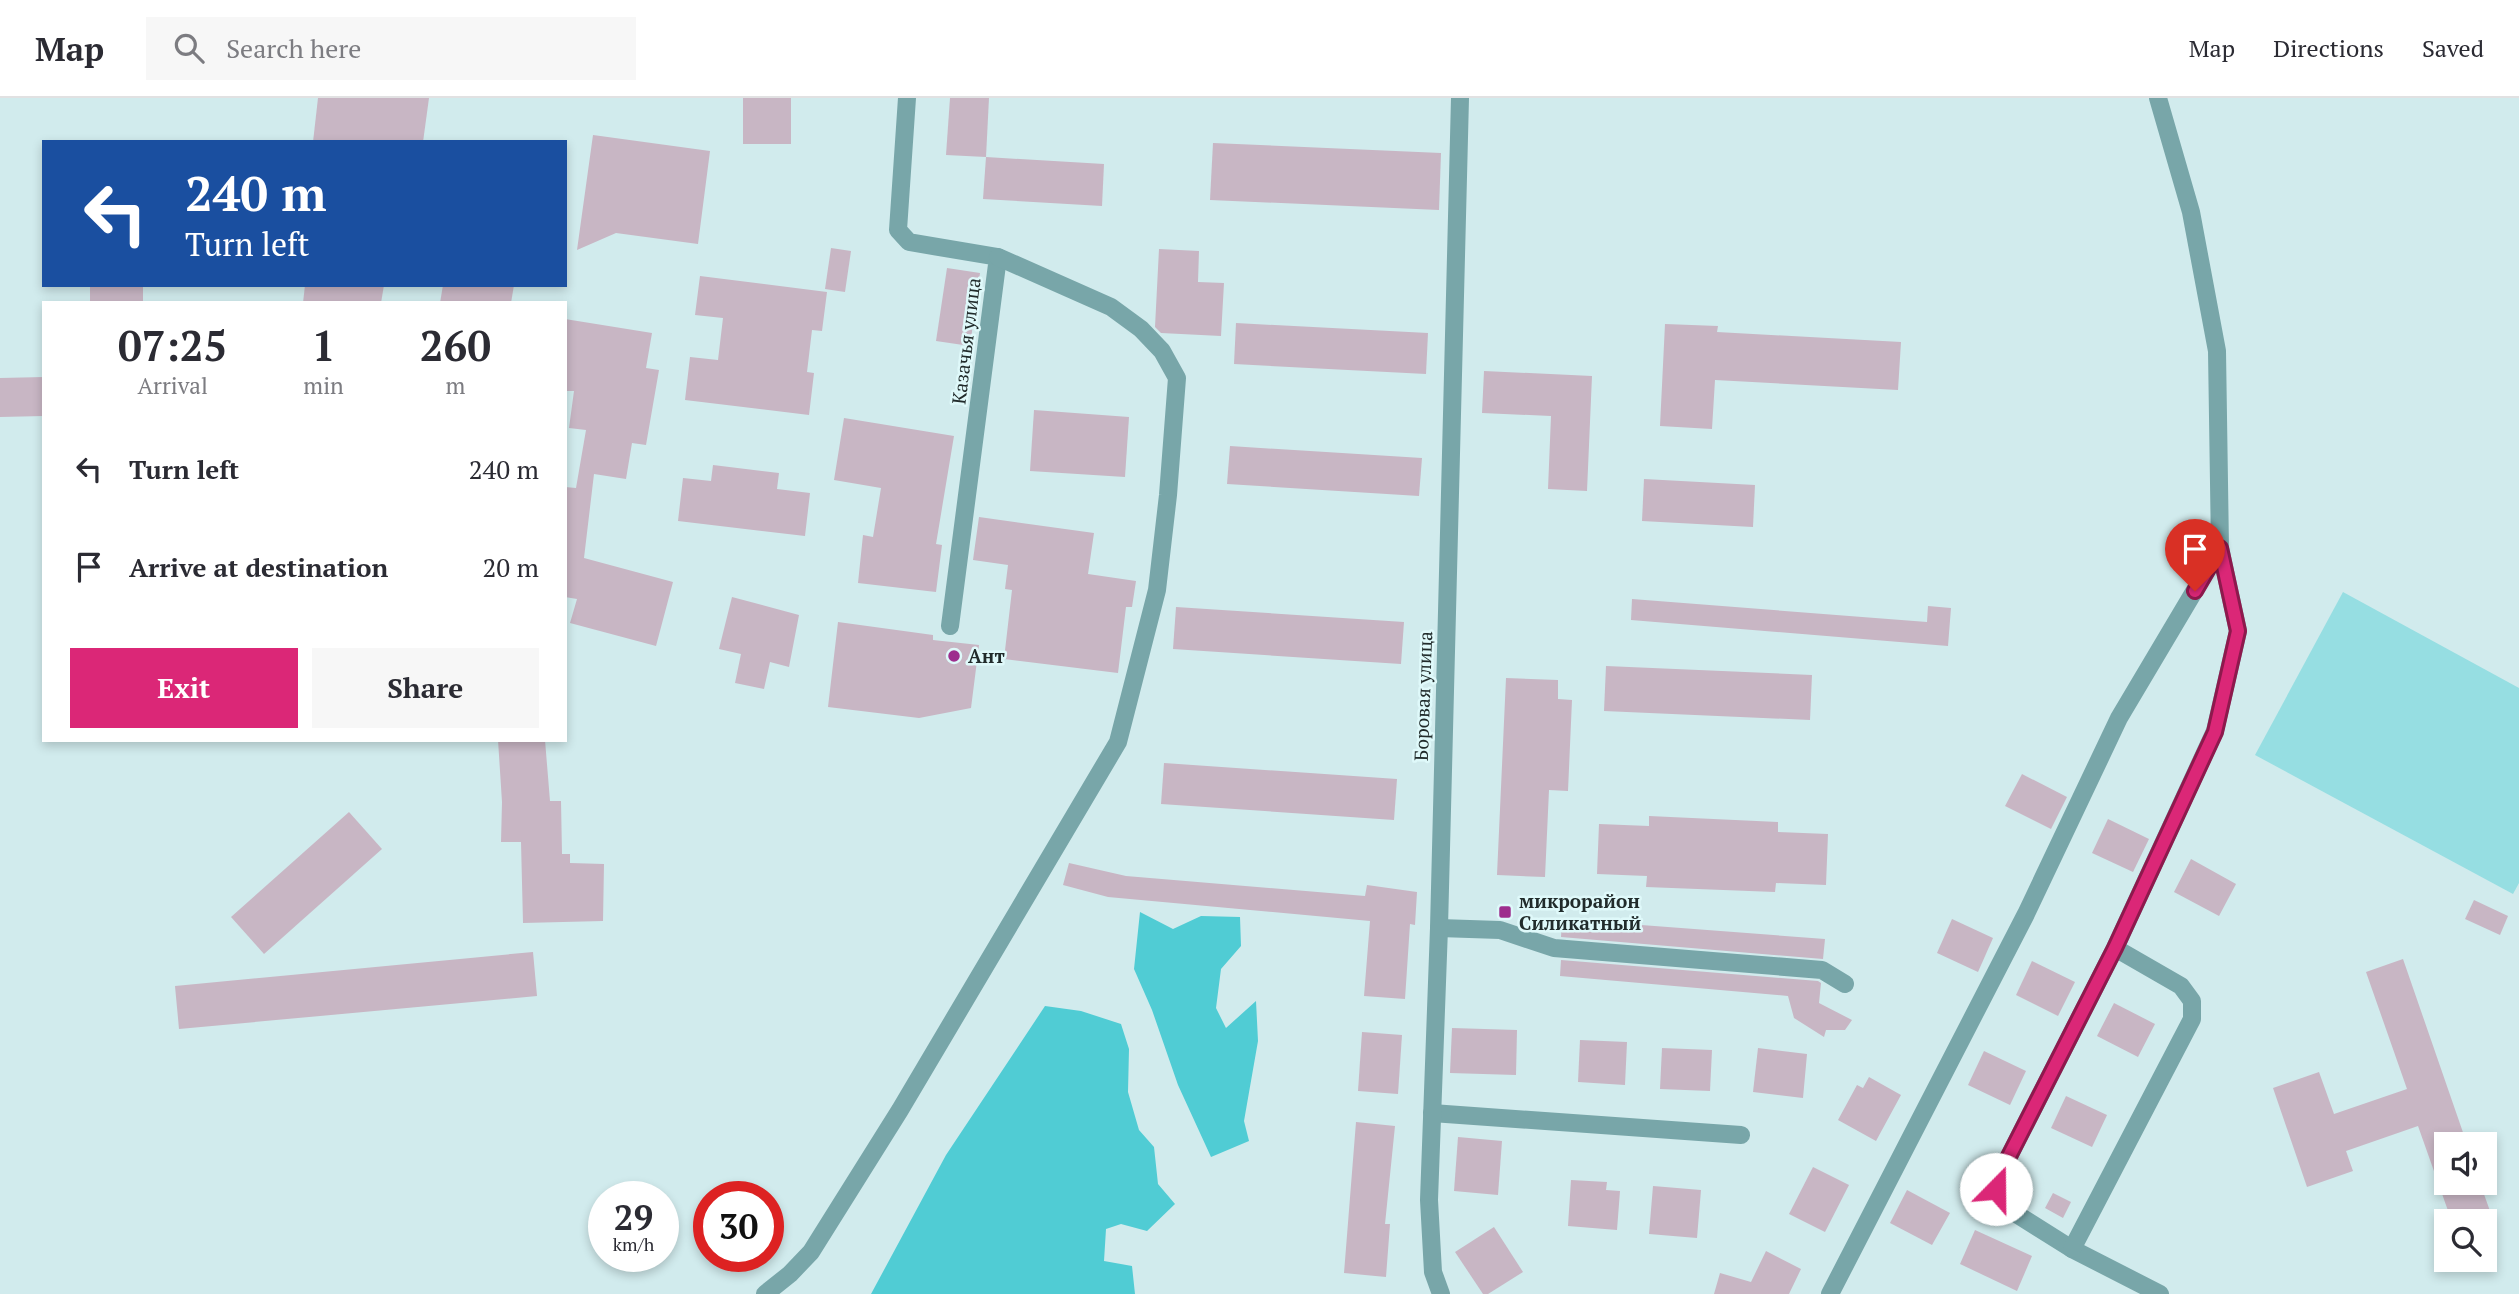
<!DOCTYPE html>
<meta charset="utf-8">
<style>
:root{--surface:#fff;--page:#f7f7f7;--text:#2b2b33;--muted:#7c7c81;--line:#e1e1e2;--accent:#db2777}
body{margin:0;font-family:"PT Serif",serif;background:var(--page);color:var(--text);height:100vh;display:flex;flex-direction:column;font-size:26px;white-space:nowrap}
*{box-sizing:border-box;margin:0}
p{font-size:23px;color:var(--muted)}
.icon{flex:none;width:38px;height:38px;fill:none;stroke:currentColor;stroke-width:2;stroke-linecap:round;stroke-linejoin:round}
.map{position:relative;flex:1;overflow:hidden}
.sheet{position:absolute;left:42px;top:203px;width:525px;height:441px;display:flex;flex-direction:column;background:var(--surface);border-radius:0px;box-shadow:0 4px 10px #0003}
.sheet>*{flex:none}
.hud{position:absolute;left:42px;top:42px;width:525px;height:147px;border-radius:0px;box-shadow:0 4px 10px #0003;background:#1a4fa0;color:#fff;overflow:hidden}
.fabs{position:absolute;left:2434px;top:1034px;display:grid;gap:14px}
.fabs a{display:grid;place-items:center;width:63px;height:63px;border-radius:0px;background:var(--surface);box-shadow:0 4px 10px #0003;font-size:35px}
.speed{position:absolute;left:588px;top:1083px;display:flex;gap:14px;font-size:35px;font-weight:700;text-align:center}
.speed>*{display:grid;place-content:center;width:91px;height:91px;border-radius:50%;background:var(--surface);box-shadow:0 4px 10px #0003;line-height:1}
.speed small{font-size:18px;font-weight:400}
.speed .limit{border:10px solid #d22;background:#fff;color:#111}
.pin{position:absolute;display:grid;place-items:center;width:60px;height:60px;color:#fff;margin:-72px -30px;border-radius:50% 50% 50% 0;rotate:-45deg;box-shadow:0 0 7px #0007}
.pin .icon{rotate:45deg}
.me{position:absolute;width:77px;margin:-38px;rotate:22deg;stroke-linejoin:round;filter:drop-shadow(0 0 5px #0008)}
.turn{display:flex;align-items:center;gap:24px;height:147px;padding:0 28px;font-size:32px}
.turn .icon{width:91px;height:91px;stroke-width:2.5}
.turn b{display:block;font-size:49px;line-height:60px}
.eta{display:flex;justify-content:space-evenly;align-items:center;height:119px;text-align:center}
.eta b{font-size:42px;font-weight:700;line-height:49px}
.button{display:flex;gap:14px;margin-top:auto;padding:14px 28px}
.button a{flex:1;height:80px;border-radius:0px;background:var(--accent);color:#fff;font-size:28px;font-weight:700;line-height:80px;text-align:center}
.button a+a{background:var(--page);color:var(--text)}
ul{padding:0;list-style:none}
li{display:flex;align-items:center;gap:21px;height:98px;padding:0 28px}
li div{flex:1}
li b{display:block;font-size:26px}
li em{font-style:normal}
header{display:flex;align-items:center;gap:42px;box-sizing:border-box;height:98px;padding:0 35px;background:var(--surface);border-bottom:2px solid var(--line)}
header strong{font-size:33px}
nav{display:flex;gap:38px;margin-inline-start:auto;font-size:24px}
.search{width:490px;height:63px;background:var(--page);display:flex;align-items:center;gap:18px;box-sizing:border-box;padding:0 24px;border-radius:0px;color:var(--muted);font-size:26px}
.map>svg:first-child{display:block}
.green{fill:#96dee2}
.forest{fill:#50ccd4}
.building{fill:#c8b6c4}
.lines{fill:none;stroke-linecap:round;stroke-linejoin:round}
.minor{stroke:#78a6a9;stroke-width:18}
.route-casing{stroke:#8e194d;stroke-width:18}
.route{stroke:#db2777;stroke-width:12}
.poi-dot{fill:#9d2e8d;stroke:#dff9fa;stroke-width:2.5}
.labels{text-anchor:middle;stroke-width:5;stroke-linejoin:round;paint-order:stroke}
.street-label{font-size:19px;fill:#212b2b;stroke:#dff9fa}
.poi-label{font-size:19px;font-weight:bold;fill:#212b2b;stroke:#dff9fa;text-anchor:start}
</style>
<header>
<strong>Map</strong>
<div class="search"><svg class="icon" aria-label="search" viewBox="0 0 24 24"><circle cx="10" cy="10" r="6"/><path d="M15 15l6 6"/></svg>Search here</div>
<nav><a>Map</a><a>Directions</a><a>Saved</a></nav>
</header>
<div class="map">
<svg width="2519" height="1196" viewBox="0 0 2519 1196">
<rect width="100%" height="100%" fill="#d1ebed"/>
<polygon class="green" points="2343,494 2519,590 2519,785 2513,796 2255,657"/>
<g class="forest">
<polygon points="1140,814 1173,831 1201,818 1240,819 1241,848 1221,871 1216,910 1226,930 1256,903 1258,943 1244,1023 1249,1043 1211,1059 1178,987 1152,912 1134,871"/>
<polygon points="1045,908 1081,913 1121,926 1129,951 1128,994 1139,1032 1154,1049 1158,1086 1175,1106 1147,1133 1121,1126 1106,1131 1104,1163 1132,1168 1135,1196 871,1196 946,1057"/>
</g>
<g class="building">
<polygon points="318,0 429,0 423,44 313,44"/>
<rect x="743" y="0" width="48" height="46"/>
<polygon points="950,0 989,0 986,59 946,57"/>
<polygon points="593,37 710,53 698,146 616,135 577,152"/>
<polygon points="1213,45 1441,55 1439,112 1210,102"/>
<polygon points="986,59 1104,66 1102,108 983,101"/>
<polygon points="831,150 851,153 845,194 825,191"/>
<polygon points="1159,151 1199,153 1198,184 1224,185 1221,238 1161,235 1155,229"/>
<polygon points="947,170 980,175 970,248 936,243"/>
<polygon points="700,178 827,194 822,233 812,232 807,274 814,275 809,317 685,302 690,259 718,262 723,220 695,217"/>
<rect x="90" y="187" width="53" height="18"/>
<polygon points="305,187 384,187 381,205 303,205"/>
<polygon points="443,187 514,187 511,205 440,205"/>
<polygon points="565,221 652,235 646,270 659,272 646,347 632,345 626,381 594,376 584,460 673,484 656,548 570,525 577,501 565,499 565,389 576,390 586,332 569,330 574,293 565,293"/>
<polygon points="1236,225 1428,235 1426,276 1234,266"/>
<polygon points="1665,226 1718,228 1717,234 1901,244 1898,292 1715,282 1712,331 1660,328"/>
<polygon points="1484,273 1592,278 1587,393 1548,391 1551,318 1482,315"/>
<polygon points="44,279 44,318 0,319 0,280"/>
<polygon points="1034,312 1129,319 1125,379 1030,373"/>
<polygon points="844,320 954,338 936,446 942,447 936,494 858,485 863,437 873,439 881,390 834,382"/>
<polygon points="1230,348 1422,360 1419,398 1227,386"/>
<polygon points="713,367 779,375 777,391 810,395 805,438 678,423 683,380 711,383"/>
<polygon points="1644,381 1755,387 1753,429 1642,423"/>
<polygon points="979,419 1094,435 1088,476 1136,483 1132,509 1126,509 1118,575 1004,561 1012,492 1005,491 1008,467 973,462"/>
<polygon points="732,499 799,517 789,569 770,564 764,591 735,585 741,556 719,551"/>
<polygon points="1632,501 1927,524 1928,508 1951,510 1948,548 1631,522"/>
<polygon points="1176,509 1404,524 1401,566 1173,551"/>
<polygon points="838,524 933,537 933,542 979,547 971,610 919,620 828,609"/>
<polygon points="1606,568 1812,577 1810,622 1604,613"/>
<polygon points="1506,580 1558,582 1558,601 1572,602 1568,693 1549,692 1545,779 1497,777"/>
<polygon points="498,642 545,642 550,703 561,703 562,756 570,756 570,765 604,766 603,823 523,825 521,744 501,744 502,704"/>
<polygon points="1164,665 1397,681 1394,722 1161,706"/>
<polygon points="2022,676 2067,699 2051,731 2005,708"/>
<polygon points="349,714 382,751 264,856 231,819"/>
<polygon points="1649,718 1778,724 1778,734 1828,736 1826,787 1776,785 1775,794 1646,789 1647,778 1597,776 1599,726 1649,728"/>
<polygon points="2108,721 2149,741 2133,774 2092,755"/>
<polygon points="2191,761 2236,786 2219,818 2174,794"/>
<polygon points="1069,765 1126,778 1365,798 1367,787 1417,794 1415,827 1410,826 1405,901 1364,898 1370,823 1108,799 1063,787"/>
<polygon points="2474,802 2508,818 2500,837 2465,821"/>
<polygon points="1562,821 1825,841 1823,861 1561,839"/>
<polygon points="1952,821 1993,840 1978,874 1937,855"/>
<polygon points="533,854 537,898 179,931 175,888"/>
<polygon points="2403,861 2467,1046 2446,1046 2446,1085 2480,1085 2490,1113 2460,1124 2452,1124 2418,1028 2346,1053 2353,1073 2307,1089 2273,990 2319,974 2334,1016 2407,991 2366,874"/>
<polygon points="1561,862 1818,883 1821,885 1819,905 1852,922 1845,932 1826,932 1824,939 1794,920 1788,898 1560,878"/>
<polygon points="2032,863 2075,884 2058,918 2016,897"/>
<polygon points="2114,905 2155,926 2138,959 2097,938"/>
<polygon points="1452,930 1517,932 1516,977 1450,975"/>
<polygon points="1362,934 1402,937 1398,996 1358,993"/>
<polygon points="1580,942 1627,944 1625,987 1578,984"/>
<polygon points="1662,950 1712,952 1710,993 1660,991"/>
<polygon points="1758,950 1807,956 1803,1000 1753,994"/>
<polygon points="1984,953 2026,973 2010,1007 1968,987"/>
<polygon points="1869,979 1901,997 1876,1043 1838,1022 1857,987 1863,990"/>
<polygon points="2066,998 2107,1017 2092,1049 2051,1030"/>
<polygon points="1356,1024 1395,1028 1385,1126 1390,1126 1386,1179 1344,1175"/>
<polygon points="1458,1039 1502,1043 1498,1097 1454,1093"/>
<polygon points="1813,1069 1849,1087 1825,1134 1789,1116"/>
<polygon points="1571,1082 1607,1084 1606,1092 1620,1093 1617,1132 1568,1128"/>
<polygon points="1653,1088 1701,1092 1697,1140 1649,1136"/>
<polygon points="1907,1092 1950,1115 1932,1147 1890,1125"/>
<polygon points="2053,1095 2071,1104 2063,1120 2045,1110"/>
<polygon points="1494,1129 1523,1174 1488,1196 1483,1196 1455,1154"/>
<polygon points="1975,1132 2032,1158 2017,1193 1960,1166"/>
<polygon points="1766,1153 1801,1171 1789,1196 1714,1196 1720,1175 1751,1184"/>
</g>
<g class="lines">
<g class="minor">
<polyline points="907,0 898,132 909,144 998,159 950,528"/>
<polyline points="2158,0 2191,114 2217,253 2220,450 2238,533 2215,633 2115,850 2000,1076 1996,1091 2002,1107 2072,1151 2160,1196"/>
<polyline points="1439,830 1500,832 1554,850 1822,872 1845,886"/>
<polyline points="1432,1015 1741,1037"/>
<polyline points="2072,1151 2192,921 2192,903 2181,888 2115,850"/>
<polyline points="765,1196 790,1176 811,1154 900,1012 1118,644 1157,492 1168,397 1177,280 1162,253 1141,231 1111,209 998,159"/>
<polyline points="1441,1196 1433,1174 1429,1102 1439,830 1460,0"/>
<polyline points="1830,1196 2026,816 2119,620 2220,450"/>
</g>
</g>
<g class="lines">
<g class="route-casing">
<polyline id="route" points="1996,1091 2000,1076 2115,850 2215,634 2238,533 2220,450 2195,493"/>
</g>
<use href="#route" class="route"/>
</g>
<g class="poi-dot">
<circle cx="954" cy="558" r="7"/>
<rect x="1498" y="807" width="14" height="14" rx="3.5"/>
</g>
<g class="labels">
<g class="street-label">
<text transform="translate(966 243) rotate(-83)" y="7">Казачья улица</text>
<text transform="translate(1423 598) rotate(-88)" y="7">Боровая улица</text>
</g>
<g class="poi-label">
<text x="968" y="565">Ант</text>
<text x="1519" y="810">микрорайон<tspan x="1519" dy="22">Силикатный</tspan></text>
</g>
</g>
</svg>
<div class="fabs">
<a><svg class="icon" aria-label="sound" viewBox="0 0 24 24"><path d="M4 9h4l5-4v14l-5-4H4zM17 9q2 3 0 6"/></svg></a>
<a><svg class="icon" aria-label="search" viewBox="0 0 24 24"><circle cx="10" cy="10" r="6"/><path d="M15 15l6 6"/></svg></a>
</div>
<div class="speed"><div>29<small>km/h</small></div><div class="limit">30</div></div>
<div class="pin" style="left:2195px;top:493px;background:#d93025"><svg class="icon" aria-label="arrive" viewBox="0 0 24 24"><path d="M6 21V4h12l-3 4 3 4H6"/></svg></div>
<svg class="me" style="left:1996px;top:1091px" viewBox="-20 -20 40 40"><circle r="19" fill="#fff"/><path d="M0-13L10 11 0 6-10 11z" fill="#db2777"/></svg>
<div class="hud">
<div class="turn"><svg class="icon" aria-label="left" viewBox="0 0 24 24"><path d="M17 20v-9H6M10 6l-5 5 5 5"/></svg><div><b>240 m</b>Turn left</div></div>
</div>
<section class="sheet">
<div class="eta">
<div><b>07:25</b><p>Arrival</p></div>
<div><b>1</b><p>min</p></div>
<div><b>260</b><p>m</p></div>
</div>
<ul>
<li><svg class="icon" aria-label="left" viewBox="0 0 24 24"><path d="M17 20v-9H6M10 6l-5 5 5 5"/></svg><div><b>Turn left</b></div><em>240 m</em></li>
<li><svg class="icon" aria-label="arrive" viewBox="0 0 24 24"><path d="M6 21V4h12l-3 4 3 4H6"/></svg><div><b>Arrive at destination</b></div><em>20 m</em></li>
</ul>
<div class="button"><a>Exit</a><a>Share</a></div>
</section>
</div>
